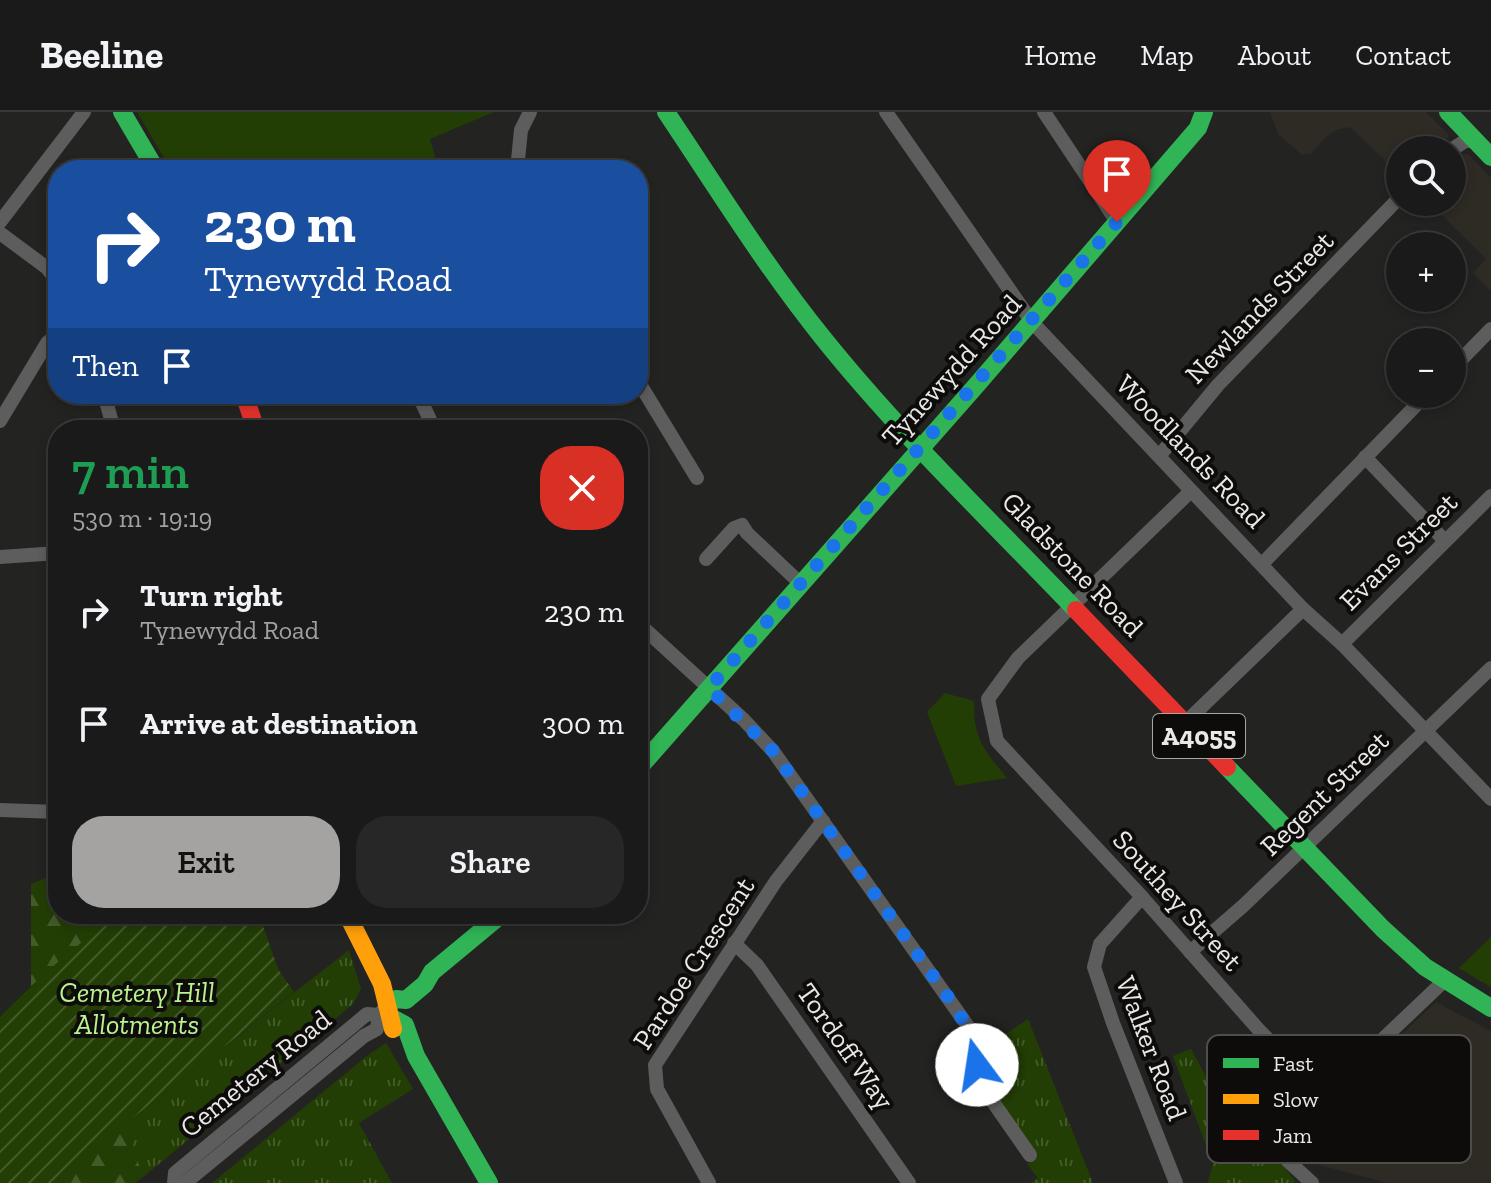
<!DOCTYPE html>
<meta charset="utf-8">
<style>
:root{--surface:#1a1a1a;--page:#272727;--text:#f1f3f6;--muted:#9fa1a2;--line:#383839;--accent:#a4a3a2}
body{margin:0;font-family:"Zilla Slab",serif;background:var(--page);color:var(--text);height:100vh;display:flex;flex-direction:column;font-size:30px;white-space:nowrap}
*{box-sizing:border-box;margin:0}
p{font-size:26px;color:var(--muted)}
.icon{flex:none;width:44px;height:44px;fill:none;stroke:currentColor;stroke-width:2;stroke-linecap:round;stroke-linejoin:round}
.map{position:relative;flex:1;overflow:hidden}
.side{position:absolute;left:48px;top:308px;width:600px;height:504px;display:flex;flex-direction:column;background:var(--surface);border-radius:32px;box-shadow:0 4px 12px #0003,0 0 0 2px var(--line)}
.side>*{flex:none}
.hud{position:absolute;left:48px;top:48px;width:600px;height:244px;border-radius:32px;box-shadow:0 4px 12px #0003,0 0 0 2px var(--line);background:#1a4fa0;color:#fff;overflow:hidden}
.tools{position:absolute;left:1386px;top:24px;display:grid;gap:16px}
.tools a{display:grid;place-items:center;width:80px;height:80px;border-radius:50%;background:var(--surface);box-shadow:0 4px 12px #0003,0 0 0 2px var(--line);font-size:40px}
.pin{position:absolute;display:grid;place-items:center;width:68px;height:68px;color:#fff;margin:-82px -34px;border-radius:50% 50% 50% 0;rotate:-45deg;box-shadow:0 0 8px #0007}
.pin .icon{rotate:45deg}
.me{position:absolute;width:88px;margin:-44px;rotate:346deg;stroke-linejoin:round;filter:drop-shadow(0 0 6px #0008)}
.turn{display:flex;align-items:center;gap:28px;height:168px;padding:0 24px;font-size:36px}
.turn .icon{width:104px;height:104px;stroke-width:2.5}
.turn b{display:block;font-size:56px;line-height:68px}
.then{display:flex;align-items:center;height:76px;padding:0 24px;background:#0003;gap:16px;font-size:30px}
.round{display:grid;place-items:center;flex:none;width:84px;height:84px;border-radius:32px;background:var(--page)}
.head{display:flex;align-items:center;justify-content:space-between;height:136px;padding:0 24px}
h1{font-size:48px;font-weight:600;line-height:60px;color:#1e9e55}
.action{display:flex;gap:16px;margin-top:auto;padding:16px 24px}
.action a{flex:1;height:92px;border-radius:32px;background:var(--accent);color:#111;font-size:32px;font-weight:600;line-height:92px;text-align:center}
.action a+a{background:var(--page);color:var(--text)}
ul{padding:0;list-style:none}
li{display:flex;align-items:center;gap:24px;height:112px;padding:0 24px}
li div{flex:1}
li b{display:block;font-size:30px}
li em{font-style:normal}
header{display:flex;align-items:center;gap:48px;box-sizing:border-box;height:112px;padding:0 40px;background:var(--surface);border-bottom:2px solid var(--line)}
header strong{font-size:38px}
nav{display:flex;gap:44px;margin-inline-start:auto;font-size:28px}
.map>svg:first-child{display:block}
.built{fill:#2e2a24}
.grass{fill:#233e05}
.forest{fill:url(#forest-firs)}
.park{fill:url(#park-tufts)}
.garden{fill:url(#garden-furrows)}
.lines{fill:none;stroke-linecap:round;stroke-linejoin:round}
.street{stroke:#5d5d5d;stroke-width:14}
.fast{stroke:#30b455;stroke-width:18}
.slow{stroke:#ff9f0a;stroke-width:18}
.jam{stroke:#e5322d;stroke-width:18}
.route{stroke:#1a73e8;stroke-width:14;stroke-dasharray:0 25.2}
.labels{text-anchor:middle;stroke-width:8;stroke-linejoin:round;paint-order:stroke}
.shield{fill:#0d0c0b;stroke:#a7a6a5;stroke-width:2}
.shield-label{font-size:26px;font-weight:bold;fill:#e9e8e7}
.street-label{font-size:28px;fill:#e9e8e7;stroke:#0d0c0b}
.park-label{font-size:28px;font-style:italic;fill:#baf28e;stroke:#0d0c0b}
.key{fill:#0d0c0b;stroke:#4f4e4d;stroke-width:2}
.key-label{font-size:22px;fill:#e9e8e7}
</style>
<header>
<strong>Beeline</strong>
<nav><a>Home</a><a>Map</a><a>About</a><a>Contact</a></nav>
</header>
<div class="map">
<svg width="1491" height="1071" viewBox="0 0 1491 1071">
<defs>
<pattern id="forest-firs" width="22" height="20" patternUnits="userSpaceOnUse" patternTransform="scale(2)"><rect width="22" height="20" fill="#233e05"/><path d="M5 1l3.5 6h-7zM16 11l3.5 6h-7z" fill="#435a29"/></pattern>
<pattern id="park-tufts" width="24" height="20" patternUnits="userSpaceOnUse" patternTransform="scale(2)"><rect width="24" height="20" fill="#233e05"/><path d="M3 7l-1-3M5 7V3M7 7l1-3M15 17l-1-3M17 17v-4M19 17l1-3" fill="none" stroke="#435a29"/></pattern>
<pattern id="garden-furrows" width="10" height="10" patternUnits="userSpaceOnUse" patternTransform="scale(2)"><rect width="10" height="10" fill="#233e05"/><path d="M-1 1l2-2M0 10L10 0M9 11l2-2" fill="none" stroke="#435a29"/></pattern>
</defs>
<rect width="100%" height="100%" fill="#232322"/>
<g class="built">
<polygon points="1270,0 1426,0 1448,22 1448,25 1435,38 1400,38 1400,63 1350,15 1336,18 1327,24 1311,42 1302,43 1278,22"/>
<polygon points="1463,42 1468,42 1491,66 1491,180 1473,161 1486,147 1429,90 1452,90 1452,53"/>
<polygon points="1436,890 1491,919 1491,1071 1387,1071 1308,1050 1293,1039 1342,993 1334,986"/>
</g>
<g class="grass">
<polygon points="137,0 494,0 430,27 439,58 374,58 370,54 359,58 228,58 219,45 187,58 171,58"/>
<path d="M 945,581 L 974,589 C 973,626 984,638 1007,666 L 956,674 L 927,600 Z"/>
</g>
<g class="forest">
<polygon points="58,761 58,802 124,802 107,812 31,874 31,772"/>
<polygon points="126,1011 143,1065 135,1071 61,1071"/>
</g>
<g class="park">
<polygon points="1491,825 1491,875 1459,856"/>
<polygon points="349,838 361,877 353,892 143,1065 126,1011"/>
<polygon points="1028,907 1093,1071 1031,1071 1038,1066 1027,1052 1037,1045 986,974 979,931 991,929 993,931"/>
<polygon points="386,931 413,977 359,1011 392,1071 212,1071 368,943"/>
<polygon points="1191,937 1208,968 1261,1042 1270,1037 1295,1069 1293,1071 1208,1071 1213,1052 1173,944"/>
</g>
<path class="garden" d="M 124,802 L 259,802 L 278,857 L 294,880 L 126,1011 L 61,1071 L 0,1071 L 0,905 C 37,868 78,828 124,802 Z"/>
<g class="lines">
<g class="street">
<polyline points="886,0 1032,210 1303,497 1342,532 1491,687"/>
<polyline points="1044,0 1117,110"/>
<polyline points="1451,38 1465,29 1476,29"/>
<polyline points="517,58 521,18 530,0"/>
<polyline points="0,110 84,0"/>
<polyline points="0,121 47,156 58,170"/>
<polyline points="1452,257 1491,217"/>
<polyline points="638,269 697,366"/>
<polyline points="104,282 111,307 111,318"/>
<polyline points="418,282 431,310 439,318"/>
<polyline points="0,309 47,231 58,222"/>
<polyline points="1160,343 1218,273 1400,85"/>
<polyline points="1365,345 1445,429"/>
<polyline points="1191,379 1018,546 988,587 997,629 1142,785 1258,917 1323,984 1444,869"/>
<polyline points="0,445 58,441"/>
<polyline points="706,447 734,416 742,413 747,421 801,472"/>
<polyline points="1263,451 1427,282"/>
<polyline points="638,511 744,608 773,639 967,913 975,936 979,970 1030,1043"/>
<polyline points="1342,532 1491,384"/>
<polyline points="1186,610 1303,497"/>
<polyline points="0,698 58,700"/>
<polyline points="1142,785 1100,832 1094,855 1113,911 1176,1071"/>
<polyline points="734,831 757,853 909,1071"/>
<polyline points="1190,840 1243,794 1491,556"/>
<polyline points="1287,1048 1312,1071"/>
<polyline points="174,1071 175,1061 367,902 379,903"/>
<polyline points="185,1071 364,924 377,917 379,903 387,893"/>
<polyline points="709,1071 657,977 655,953 776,769 823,709"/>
</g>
<g class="fast">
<polyline points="122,0 156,58"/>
<path d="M 666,0 C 717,76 765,154 823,226 C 900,322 991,409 1076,498"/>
<polyline points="1448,0 1491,45"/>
<polyline points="1227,655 1383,817 1425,855 1491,896"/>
<polyline points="638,657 974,276 1198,16 1204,0"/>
<polyline points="387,893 396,887 406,888 425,872 432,860 502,802"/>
<polyline points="392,906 405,913 416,944 489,1071"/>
</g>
<polyline class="slow" points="347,802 382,872 393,917"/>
<g class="jam">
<polyline points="244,282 256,318"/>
<polyline points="1076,498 1227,655"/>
</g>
</g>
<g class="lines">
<path class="route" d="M 977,953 C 974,931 967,914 955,895 L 773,639 L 709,576 L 1117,110"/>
</g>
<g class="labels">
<rect class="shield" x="1153" y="602" width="92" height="44" rx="6"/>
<g class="shield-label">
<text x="1199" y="633">A4055</text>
</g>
<g class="street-label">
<text transform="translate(1259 195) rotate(-46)" y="10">Newlands Street</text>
<text transform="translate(951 258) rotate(-48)" y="10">Tynewydd Road</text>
<text transform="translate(1191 339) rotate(46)" y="10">Woodlands Road</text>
<text transform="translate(1398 439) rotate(-45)" y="10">Evans Street</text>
<text transform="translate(1073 452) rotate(46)" y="10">Gladstone Road</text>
<text transform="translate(1324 681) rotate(-44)" y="10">Regent Street</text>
<text transform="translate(1178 788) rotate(48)" y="10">Southey Street</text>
<text transform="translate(693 851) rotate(-57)" y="10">Pardoe Crescent</text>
<text transform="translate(846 934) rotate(55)" y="10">Tordoff Way</text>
<text transform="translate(1152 936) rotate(69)" y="10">Walker Road</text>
<text transform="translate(255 961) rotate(-39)" y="10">Cemetery Road</text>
</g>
<g class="park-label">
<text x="137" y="890">Cemetery Hill<tspan x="137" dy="32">Allotments</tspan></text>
</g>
</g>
<rect x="1207" y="923" width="264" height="128" rx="12" class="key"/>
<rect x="1223" y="946" width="36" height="10" fill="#30b455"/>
<rect x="1223" y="982" width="36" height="10" fill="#ff9f0a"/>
<rect x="1223" y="1018" width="36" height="10" fill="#e5322d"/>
<g class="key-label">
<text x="1273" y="959">Fast</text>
<text x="1273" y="995">Slow</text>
<text x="1273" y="1031">Jam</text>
</g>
</svg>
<div class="tools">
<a><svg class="icon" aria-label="search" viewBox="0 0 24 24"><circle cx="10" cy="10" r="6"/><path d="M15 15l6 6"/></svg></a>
<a>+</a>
<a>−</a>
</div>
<div class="pin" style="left:1117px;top:110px;background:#d93025"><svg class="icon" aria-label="arrive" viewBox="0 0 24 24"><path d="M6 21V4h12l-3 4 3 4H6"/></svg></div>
<svg class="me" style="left:977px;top:953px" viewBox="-20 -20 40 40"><circle r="19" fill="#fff"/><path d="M0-13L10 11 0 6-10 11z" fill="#1a73e8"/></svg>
<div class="hud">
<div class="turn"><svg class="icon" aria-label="right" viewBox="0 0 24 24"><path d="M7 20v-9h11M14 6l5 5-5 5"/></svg><div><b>230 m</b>Tynewydd Road</div></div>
<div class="then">Then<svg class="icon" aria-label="arrive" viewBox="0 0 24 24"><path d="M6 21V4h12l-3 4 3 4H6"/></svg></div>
</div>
<section class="side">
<div class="head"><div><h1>7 min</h1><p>530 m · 19:19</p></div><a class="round" style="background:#d93025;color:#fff"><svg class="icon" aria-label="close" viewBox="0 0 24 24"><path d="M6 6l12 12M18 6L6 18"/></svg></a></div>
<ul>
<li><svg class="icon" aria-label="right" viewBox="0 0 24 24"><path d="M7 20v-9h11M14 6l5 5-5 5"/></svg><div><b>Turn right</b><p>Tynewydd Road</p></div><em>230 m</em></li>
<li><svg class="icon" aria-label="arrive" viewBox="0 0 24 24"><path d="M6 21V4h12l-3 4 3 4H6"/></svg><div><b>Arrive at destination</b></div><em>300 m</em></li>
</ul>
<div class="action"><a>Exit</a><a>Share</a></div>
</section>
</div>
